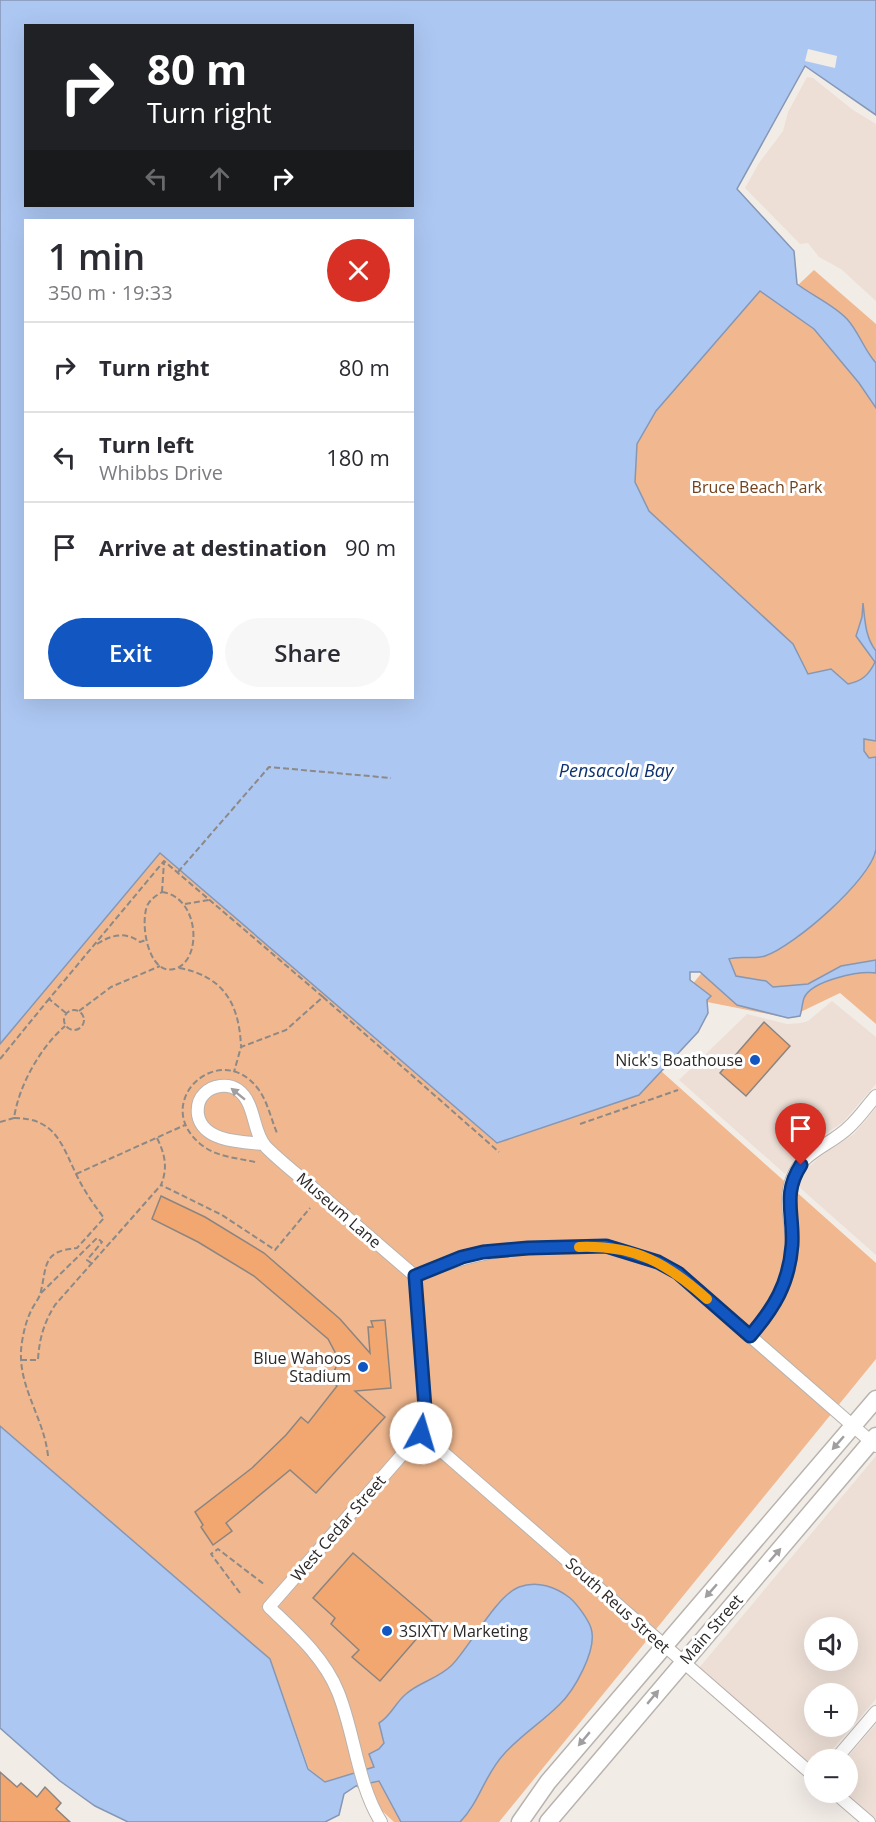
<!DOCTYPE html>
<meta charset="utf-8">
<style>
:root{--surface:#fff;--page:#f7f7f7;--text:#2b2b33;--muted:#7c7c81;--line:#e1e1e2;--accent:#1156c1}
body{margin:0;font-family:"Open Sans",sans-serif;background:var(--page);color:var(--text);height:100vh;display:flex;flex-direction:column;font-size:22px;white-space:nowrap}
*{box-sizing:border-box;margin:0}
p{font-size:20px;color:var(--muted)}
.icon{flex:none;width:33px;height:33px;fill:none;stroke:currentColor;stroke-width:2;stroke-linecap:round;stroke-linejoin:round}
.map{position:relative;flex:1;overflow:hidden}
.sheet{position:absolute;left:24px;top:219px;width:390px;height:480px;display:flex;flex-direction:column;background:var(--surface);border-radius:0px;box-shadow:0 6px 24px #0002}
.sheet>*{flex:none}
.hud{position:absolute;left:24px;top:24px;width:390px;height:183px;border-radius:0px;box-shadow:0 6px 24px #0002;background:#202124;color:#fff;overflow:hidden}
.tools{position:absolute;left:804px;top:1617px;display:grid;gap:12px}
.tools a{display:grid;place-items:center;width:54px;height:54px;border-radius:50%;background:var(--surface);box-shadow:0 6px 24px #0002;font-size:30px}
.pin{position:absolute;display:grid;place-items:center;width:51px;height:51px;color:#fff;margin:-62px -26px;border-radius:50% 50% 50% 0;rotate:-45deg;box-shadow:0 0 6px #0007}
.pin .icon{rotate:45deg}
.me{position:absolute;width:66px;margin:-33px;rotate:6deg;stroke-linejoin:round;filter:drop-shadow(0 0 4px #0008)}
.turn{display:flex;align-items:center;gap:21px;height:126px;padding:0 24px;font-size:27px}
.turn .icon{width:78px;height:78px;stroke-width:2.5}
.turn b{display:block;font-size:42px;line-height:51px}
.lanes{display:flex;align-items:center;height:57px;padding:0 24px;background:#0003;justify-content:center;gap:30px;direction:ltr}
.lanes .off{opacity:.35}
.round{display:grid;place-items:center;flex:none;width:63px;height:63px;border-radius:32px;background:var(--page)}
.overview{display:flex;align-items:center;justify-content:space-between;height:102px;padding:0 24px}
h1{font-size:36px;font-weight:600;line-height:45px}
.action{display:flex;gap:12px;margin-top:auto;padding:12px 24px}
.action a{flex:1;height:69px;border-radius:36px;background:var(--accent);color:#fff;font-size:24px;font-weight:600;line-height:69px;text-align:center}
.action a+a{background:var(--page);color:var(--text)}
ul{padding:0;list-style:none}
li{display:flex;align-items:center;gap:18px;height:90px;padding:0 24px;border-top:2px solid var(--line)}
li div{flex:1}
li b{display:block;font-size:22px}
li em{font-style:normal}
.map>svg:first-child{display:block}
.built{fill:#eddfd6;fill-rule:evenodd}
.green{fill:#f1b88f}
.water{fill:#acc7f2;stroke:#8597b5;stroke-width:1.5;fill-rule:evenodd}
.pier{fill:#f2ece7}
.building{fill:#f2a670;stroke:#8b8581;stroke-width:1.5}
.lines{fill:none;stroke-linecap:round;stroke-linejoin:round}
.street-casing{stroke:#b9b3af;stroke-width:14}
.secondary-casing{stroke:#b9b3af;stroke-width:19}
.path{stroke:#8d8986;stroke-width:2;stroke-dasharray:6 3;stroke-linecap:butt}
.street{stroke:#fff;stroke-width:12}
.secondary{stroke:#fff;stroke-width:16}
.oneway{fill:#a09e9e}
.route-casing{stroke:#0b387d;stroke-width:15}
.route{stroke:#1156c1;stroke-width:10}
.slow{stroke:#f59e0b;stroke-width:10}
.poi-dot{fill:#1156c1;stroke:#fff;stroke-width:2}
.labels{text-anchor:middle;stroke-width:6;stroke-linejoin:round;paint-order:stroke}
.park-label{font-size:16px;fill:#72411a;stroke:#fff}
.poi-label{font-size:16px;fill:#2b2827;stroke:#fff;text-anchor:end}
.street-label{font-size:16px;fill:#2b2827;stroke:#fff}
.water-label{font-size:18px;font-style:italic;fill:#0c3270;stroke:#fff}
</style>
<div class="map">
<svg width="876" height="1822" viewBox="0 0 876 1822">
<rect width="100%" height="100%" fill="#f2ece7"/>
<g class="built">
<polygon points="807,77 813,78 853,110 876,124 876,301 841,269 819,257 808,243 800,244 745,188 759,163 783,131 788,112"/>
<polygon points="832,1001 876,1037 876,1084 843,1122 809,1145 795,1159 785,1174 679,1080 747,1014 787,1024 801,1023 808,1021"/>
<polygon points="876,1108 876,1255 798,1186 806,1170 819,1157 854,1134"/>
<path d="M 876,1456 L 876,1699 L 824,1759 L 814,1760 L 814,1767 L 699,1668 ZM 814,1628 L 848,1628 L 848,1660 L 814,1660 ZM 814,1694 L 848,1694 L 848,1726 L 814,1726 Z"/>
<polygon points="876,1724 876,1819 845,1793 848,1792 848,1760 846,1759"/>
</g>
<g class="green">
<polygon points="814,270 876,324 876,1024 840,993 788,1018 682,997 735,932 587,484 646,428 656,411 760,290 779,303"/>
<polygon points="159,852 262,939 639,1095 661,1071 876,1263 876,1359 499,1822 394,1822 346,1777 326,1782 309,1769 270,1659 0,1426 0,1044"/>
</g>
<g class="water">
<path d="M 0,0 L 876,0 L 876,115 L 805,66 L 737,189 L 794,251 L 797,284 C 813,296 834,305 847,319 C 859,332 864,350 876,363 L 876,408 L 859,383 L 814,329 L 760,291 L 656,411 L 637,444 L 635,482 L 649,511 L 793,644 L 808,674 L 831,669 L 848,684 C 862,681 869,675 875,662 L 856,636 L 862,617 L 863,603 C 865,620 865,637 876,651 L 876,741 L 864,739 L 864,751 L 869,758 L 876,757 C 876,785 876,823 876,849 C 872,879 793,947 765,956 C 753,960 740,955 729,959 L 736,976 L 766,981 L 773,987 L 808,984 L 841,966 L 876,960 L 876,973 C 859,971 812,980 804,998 C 802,1004 802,1010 800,1016 L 788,1018 L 737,1005 L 700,972 L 690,972 L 690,980 L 711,996 L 707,1000 L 708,1013 L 698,1032 L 639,1095 L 497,1143 L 160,853 L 0,1044 ZM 26,26 L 412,26 L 412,206 L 26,206 ZM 26,220 L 412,220 L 412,698 L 26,698 Z"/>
<path d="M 0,1426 L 270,1659 L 308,1769 L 325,1782 L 374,1767 L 369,1754 L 379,1749 L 384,1743 L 379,1723 C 391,1716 395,1703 406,1694 C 419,1682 438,1679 452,1665 C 471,1645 496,1596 519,1587 C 537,1580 556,1587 570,1598 C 577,1604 588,1619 591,1628 C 598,1649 574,1691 559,1705 C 542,1722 520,1736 504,1754 C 485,1774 479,1803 460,1822 L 401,1822 L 379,1781 L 356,1786 L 344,1794 L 339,1815 L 325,1822 L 128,1822 L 95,1806 L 60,1781 L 0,1728 Z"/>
</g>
<polygon class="pier" points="808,49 837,56 835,68 805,61"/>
<g class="building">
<polygon points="764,1022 790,1046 746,1096 720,1073"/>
<polygon points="161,1196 205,1217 264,1253 340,1319 370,1353 368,1327 373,1327 371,1321 385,1320 391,1388 355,1391 385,1417 316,1493 290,1470 226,1523 232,1531 213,1545 201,1527 203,1525 195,1512 252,1468 286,1435 301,1417 308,1423 337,1386 331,1380 337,1364 337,1356 328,1339 254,1276 198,1242 152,1219"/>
<polygon points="353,1553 432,1621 380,1681 352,1657 359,1650 331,1624 335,1618 313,1598"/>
<polygon points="0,1772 17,1787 21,1783 37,1797 45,1787 61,1803 56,1809 70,1822 0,1822"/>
</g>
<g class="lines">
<g class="street-casing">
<g id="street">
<path d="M 264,1144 C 242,1142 203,1142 198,1115 C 197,1107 199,1099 204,1094 C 212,1085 228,1083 238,1090 C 256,1103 252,1132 266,1147 C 281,1162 298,1175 314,1189 C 348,1218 381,1247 415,1276"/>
<path d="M 415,1276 C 471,1252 507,1248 567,1247 C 581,1247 596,1244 609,1247 C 633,1252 656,1261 678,1273 L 876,1446"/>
<path d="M 750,1336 C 773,1309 792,1280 792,1242 C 791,1222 784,1199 792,1179 C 801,1152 831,1145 849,1127 C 859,1118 867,1106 876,1096"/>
<polyline points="421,1433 814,1776"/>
<polyline points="835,1760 876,1712"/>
<polyline points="834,1792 869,1822"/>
<path d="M 381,1822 C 357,1783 355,1734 338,1692 C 324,1657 295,1632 269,1607 L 421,1433 L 426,1421 L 415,1276"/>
</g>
</g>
<g class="secondary-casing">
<g id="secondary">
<polyline points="520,1822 548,1782 876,1399"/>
<polyline points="548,1822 876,1436"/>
</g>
</g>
<g class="path">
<polyline points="178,872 269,767 391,778"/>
<path d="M 162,892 C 200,897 203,962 174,969 C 148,976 139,921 148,904 C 152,898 157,895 162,892 Z"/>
<polyline points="162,892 164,862"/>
<polyline points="185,904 209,900"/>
<path d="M 97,944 C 111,935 125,931 140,942 L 146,940"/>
<path d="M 179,968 C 223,976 239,1003 241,1046"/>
<polyline points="323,997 499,1152"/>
<circle cx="74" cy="1020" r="10"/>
<polyline points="79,1011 111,987 160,966"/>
<polyline points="66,1013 49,999 164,861 323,997 286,1030 241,1047 234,1072"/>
<polyline points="0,1059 49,999"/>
<polyline points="0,1122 14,1118"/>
<polyline points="580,1124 678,1090"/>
<path d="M 157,1138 C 165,1154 168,1168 161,1185 L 222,1215 L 275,1250 L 310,1208"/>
<path d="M 255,1162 C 238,1158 217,1157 203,1146 C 147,1104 220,1036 259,1090 C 268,1103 271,1119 277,1133"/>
<polyline points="76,1174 185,1125"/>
<polyline points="41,1293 97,1238 102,1242 87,1260 91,1263"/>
<path d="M 21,1360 L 38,1360 C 39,1340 44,1322 55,1305 L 161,1185"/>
<polyline points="444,1430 446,1439"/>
<path d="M 48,1456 C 44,1416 15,1384 22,1342 C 24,1329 27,1318 33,1307 C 36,1302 40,1297 41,1291 C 47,1264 43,1251 77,1248 L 104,1218 C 94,1205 85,1192 78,1178 C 62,1146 57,1118 14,1118 C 19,1085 40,1048 65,1026"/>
<polyline points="240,1593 211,1554 218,1549 265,1585"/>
</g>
<use href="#street" class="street"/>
<use href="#secondary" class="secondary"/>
</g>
<defs><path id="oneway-solid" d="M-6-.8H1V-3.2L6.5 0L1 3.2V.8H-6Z" transform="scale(1.5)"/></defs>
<g class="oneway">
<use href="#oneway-solid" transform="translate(238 1094) rotate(-141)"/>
<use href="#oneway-solid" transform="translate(838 1443) rotate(131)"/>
<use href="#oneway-solid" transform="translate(775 1555) rotate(-49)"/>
<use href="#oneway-solid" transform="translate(711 1591) rotate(131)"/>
<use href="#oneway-solid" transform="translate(653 1697) rotate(-50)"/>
<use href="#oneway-solid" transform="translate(584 1739) rotate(130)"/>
</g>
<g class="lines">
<g class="route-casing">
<path id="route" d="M 421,1433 L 426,1421 L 415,1276 L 462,1257 L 483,1252 L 528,1248 L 606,1246 L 658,1262 L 678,1273 L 750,1336 C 774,1308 789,1284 792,1245 C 794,1214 782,1194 801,1165"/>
</g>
<use href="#route" class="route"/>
<path class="slow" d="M 579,1247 C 635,1245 667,1263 707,1299"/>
</g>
<g class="poi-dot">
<circle cx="755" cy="1060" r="6"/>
<circle cx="363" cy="1367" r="6"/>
<circle cx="387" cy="1631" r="6"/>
</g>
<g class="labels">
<g class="park-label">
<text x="757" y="493">Bruce Beach Park</text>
</g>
<g class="poi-label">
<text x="743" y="1066">Nick's Boathouse</text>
<text x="351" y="1364">Blue Wahoos<tspan x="351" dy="18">Stadium</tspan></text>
<text x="399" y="1637" text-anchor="start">3SIXTY Marketing</text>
</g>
<g class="street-label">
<text transform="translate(339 1210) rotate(41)" y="6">Museum Lane</text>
<text transform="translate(338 1528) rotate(-49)" y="6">West Cedar Street</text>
<text transform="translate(618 1605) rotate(42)" y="6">South Reus Street</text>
<text transform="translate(711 1629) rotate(-49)" y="6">Main Street</text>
</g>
<g class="water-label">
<text x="616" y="777">Pensacola Bay</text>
</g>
</g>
</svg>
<div class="tools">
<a><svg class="icon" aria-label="sound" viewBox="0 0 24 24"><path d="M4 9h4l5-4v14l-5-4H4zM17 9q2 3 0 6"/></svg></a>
<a>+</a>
<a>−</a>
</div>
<div class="pin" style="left:801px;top:1165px;background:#d93025"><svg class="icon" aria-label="arrive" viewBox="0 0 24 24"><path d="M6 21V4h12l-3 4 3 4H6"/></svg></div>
<svg class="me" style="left:421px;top:1433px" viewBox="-20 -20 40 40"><circle r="19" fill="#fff"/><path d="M0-13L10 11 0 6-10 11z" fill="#1156c1"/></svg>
<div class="hud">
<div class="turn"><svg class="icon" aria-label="right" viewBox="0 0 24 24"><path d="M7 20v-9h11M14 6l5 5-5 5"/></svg><div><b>80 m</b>Turn right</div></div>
<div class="lanes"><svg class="icon off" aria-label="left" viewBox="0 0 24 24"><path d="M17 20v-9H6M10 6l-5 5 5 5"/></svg><svg class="icon off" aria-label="ahead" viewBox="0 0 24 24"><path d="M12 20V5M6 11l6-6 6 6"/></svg><svg class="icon" aria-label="right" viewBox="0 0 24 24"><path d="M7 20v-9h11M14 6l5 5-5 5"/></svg></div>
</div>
<section class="sheet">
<div class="overview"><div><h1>1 min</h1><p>350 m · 19:33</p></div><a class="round" style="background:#d93025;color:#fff"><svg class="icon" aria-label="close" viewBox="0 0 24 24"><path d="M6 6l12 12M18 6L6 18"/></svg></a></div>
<ul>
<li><svg class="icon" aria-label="right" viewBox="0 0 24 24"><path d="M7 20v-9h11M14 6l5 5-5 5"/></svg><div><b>Turn right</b></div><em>80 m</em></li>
<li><svg class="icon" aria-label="left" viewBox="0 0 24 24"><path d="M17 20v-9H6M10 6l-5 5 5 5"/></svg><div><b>Turn left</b><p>Whibbs Drive</p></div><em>180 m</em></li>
<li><svg class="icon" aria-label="arrive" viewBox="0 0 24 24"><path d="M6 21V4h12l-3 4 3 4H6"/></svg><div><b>Arrive at destination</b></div><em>90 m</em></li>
</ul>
<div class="action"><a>Exit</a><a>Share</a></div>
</section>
</div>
